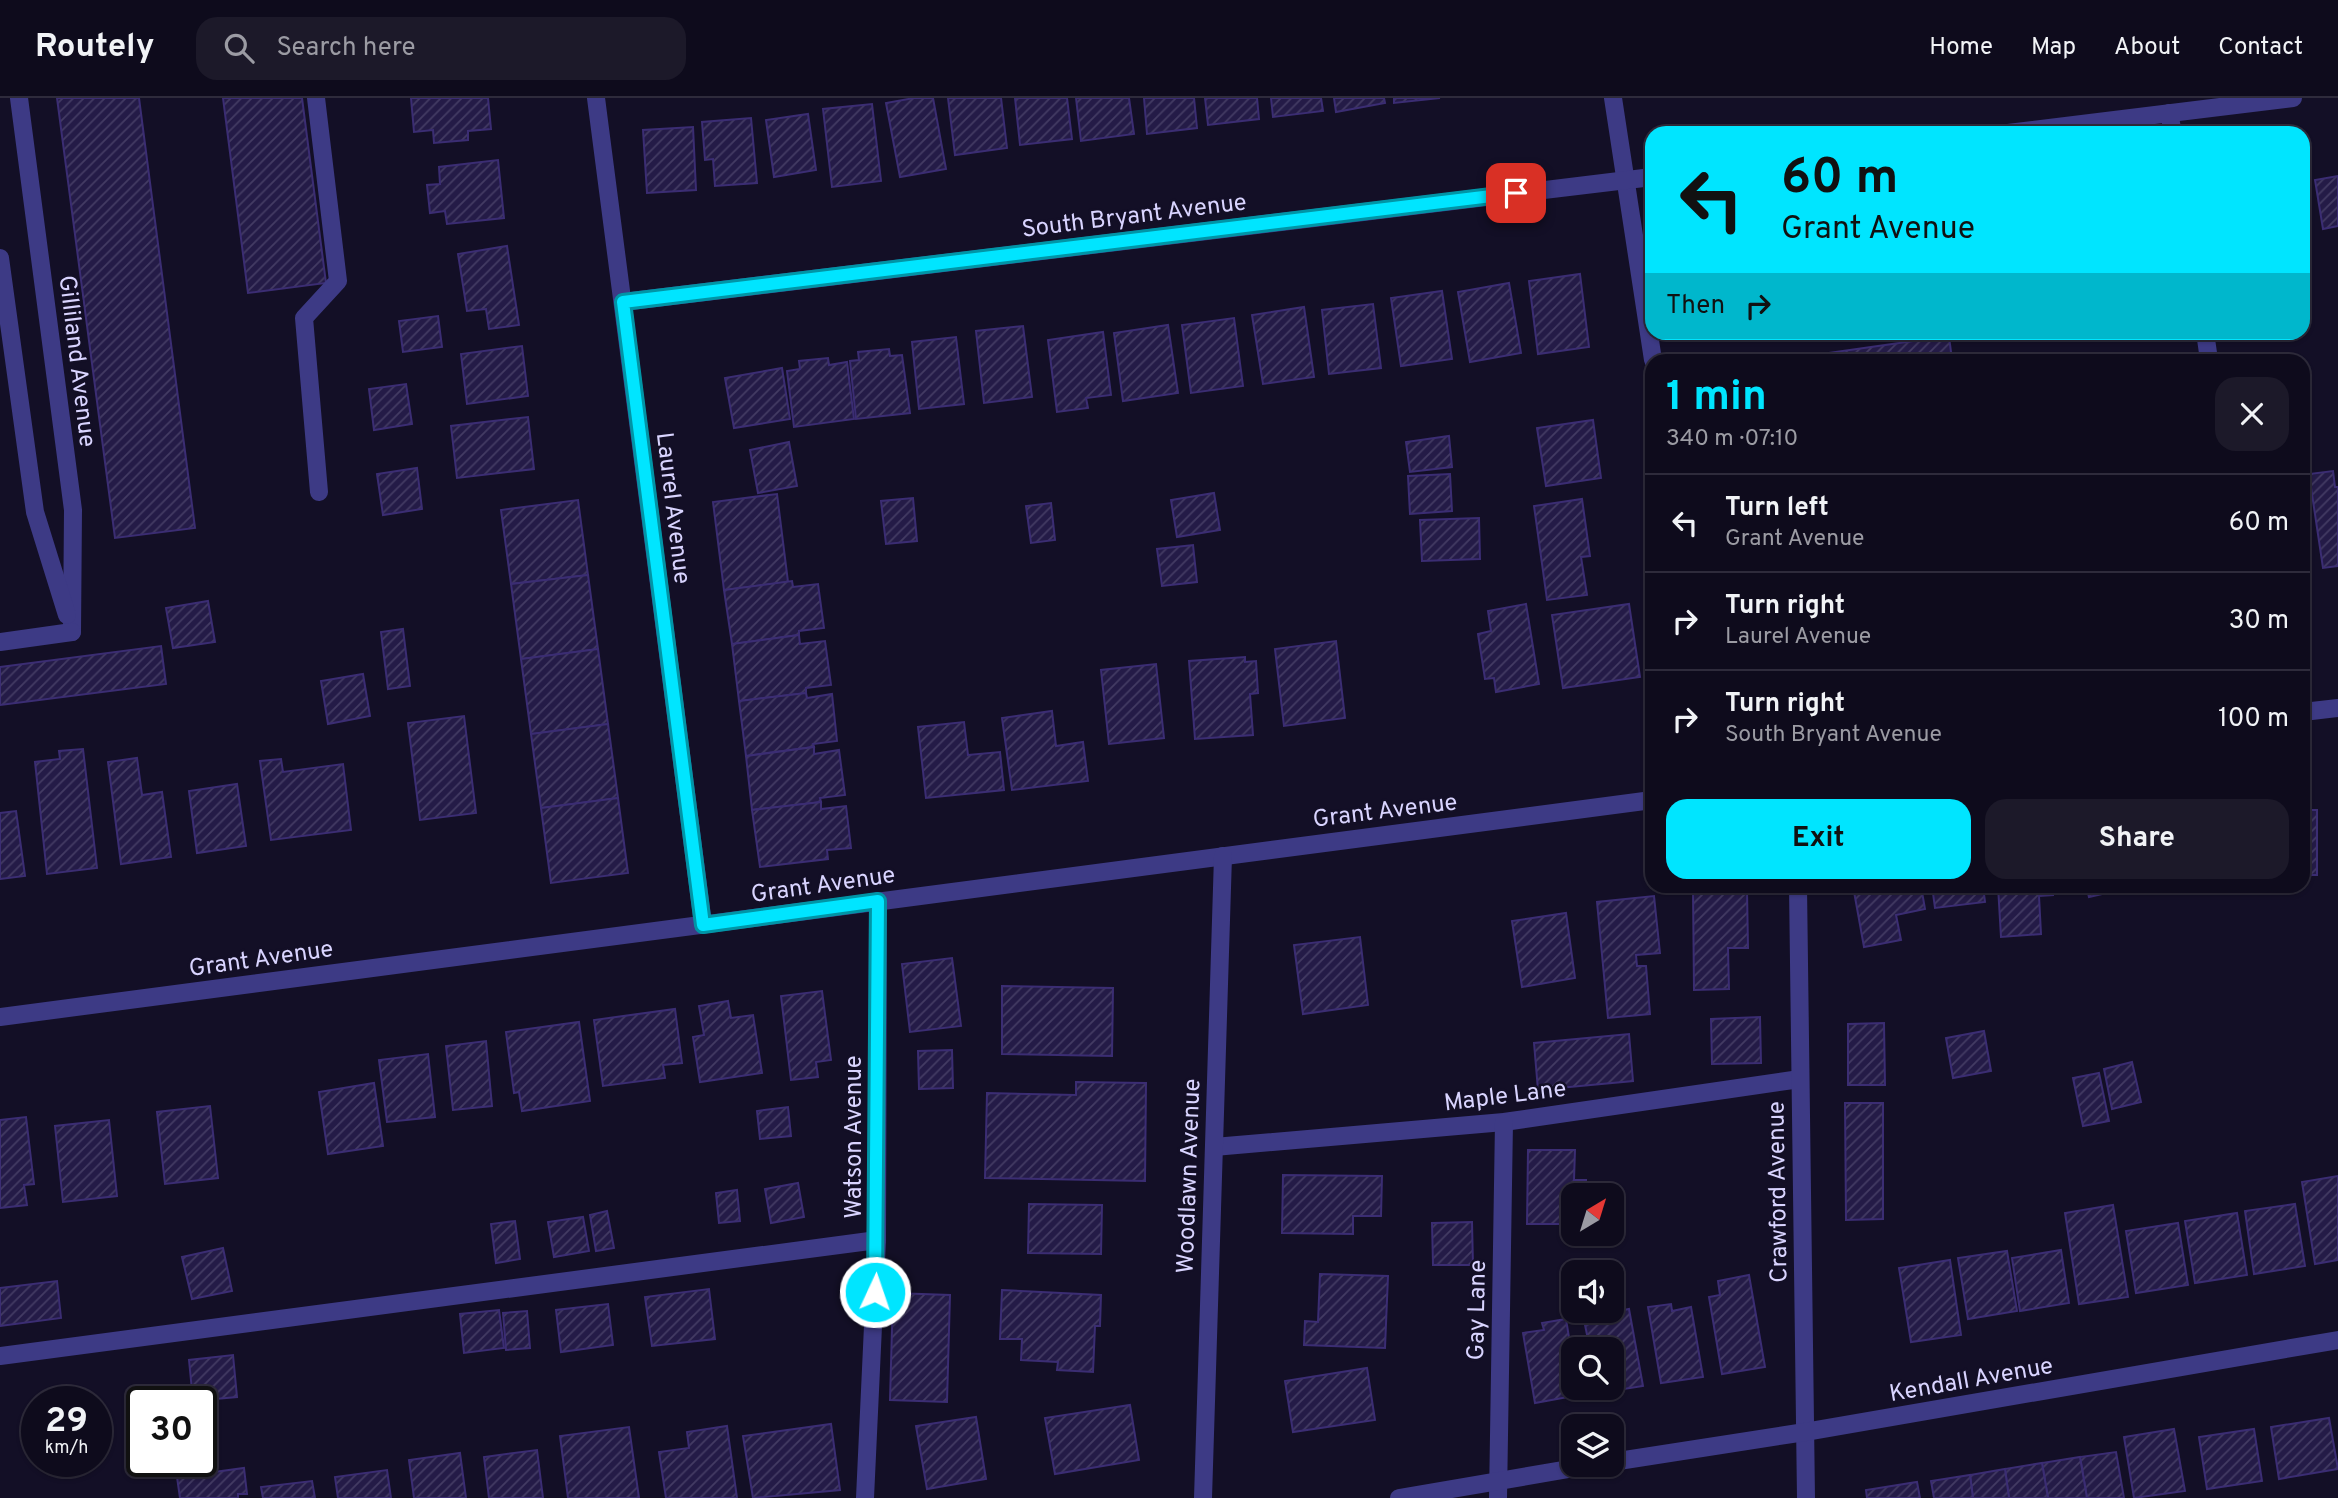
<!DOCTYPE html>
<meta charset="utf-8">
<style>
:root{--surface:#0e0b1c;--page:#1c1929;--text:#f1f3f6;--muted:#9b9ba3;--line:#2e2b3b;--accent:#00e5ff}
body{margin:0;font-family:Overpass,sans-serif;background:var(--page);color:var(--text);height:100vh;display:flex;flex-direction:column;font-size:26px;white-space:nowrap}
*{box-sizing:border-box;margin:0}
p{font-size:23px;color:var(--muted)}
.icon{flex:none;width:38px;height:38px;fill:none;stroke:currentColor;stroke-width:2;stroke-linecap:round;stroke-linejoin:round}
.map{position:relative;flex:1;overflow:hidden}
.drawer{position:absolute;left:1645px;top:256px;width:665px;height:539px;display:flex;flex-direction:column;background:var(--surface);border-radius:21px;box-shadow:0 2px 5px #0004,0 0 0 2px var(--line)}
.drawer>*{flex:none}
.banner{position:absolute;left:1645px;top:28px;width:665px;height:214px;border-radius:21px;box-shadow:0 2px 5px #0004,0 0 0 2px var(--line);background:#00e5ff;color:#111;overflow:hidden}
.needle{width:46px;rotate:38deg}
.fabs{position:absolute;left:1561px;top:1085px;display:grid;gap:14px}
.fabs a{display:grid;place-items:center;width:63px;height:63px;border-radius:14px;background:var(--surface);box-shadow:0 2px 5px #0004,0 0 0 2px var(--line);font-size:35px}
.speed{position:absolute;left:21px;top:1288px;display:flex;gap:14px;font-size:35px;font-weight:700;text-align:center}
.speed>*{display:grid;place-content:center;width:91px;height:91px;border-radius:50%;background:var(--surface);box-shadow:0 2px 5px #0004,0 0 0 2px var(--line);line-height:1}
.speed small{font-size:18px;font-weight:400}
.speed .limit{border:4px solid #111;border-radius:10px;background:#fff;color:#111}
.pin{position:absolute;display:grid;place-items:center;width:60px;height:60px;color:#fff;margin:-30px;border-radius:14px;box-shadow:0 4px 10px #0006}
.me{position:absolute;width:77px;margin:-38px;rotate:3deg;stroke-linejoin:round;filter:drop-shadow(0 0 5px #0008)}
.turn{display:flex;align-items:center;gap:24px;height:147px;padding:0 21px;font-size:32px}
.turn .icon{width:91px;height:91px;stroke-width:2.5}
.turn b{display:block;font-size:49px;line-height:60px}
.then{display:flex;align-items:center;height:66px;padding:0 21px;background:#0003;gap:14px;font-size:26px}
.round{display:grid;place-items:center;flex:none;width:74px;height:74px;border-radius:21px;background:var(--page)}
.overview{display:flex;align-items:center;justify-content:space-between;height:119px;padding:0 21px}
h1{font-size:42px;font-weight:700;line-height:52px;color:var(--accent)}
.cta{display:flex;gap:14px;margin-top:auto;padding:14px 21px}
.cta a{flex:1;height:80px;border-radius:21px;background:var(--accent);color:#111;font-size:28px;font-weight:700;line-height:80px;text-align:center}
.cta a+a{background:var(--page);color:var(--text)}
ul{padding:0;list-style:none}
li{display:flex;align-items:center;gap:21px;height:98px;padding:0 21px;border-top:2px solid var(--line)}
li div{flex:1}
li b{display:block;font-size:26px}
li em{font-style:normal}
header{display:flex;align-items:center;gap:42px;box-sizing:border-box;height:98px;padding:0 35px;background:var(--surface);border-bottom:2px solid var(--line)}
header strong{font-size:33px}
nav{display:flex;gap:38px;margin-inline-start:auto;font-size:24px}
.search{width:490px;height:63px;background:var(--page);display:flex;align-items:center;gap:18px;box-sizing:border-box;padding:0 24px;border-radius:21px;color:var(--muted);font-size:26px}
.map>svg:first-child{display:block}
.building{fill:url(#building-hatch);stroke:#3b2d73;stroke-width:2}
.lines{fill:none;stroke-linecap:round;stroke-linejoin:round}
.lane{stroke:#3d3a85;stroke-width:18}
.street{stroke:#3d3a85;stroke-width:18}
.route-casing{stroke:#0095a6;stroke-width:18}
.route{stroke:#00e5ff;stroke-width:12}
.labels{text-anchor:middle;stroke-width:5;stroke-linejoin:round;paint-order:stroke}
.street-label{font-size:24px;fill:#d9d4ff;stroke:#130f26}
</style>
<header>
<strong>Routely</strong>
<div class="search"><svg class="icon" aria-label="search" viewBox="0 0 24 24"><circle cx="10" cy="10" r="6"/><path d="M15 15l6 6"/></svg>Search here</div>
<nav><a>Home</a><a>Map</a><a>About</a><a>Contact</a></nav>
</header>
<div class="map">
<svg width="2338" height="1400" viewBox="0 0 2338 1400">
<defs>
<pattern id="building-hatch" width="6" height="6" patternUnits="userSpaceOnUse" patternTransform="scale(1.75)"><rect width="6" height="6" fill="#241b47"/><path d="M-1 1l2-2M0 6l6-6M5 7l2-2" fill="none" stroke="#433b63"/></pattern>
</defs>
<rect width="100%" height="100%" fill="#130f26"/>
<g class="building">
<polygon points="57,0 139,0 195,430 115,440"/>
<polygon points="223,0 302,0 326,185 248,195"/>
<polygon points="411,0 488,0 491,31 468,33 468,42 434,45 433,32 414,34"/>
<polygon points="914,0 933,0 946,71 900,79 886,5"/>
<polygon points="948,0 1001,0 1007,50 955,57"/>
<polygon points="1015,0 1067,0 1072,41 1020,47"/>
<polygon points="1076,0 1129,0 1134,36 1081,43"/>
<polygon points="1144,0 1194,0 1197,30 1147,36"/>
<polygon points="1205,0 1257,0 1259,21 1208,27"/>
<polygon points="1271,0 1321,0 1323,13 1273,19"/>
<polygon points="1334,0 1384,0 1385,5 1336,14"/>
<polygon points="1394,0 1440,0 1394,5"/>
<polygon points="872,6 881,83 832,89 823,11"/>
<polygon points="808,16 816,72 774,79 766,22"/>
<polygon points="751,20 757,85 715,88 713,61 705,62 702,24"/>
<polygon points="693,29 696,92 647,95 643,32"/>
<polygon points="498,62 504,120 447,126 445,113 430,115 427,87 440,86 439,69"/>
<polygon points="2338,78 2338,128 2323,131 2315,82"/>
<polygon points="507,148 519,227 489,231 486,211 467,213 458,156"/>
<polygon points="1580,176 1589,249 1538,256 1529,183"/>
<polygon points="1509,185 1521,255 1470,264 1458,194"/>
<polygon points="1442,193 1452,261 1401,268 1391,200"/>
<polygon points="1373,206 1381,270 1329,276 1322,212"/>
<polygon points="1304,209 1314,279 1263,286 1252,217"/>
<polygon points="438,218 442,249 403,254 399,223"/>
<polygon points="1234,220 1243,288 1191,295 1182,227"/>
<polygon points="1168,227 1178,295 1123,303 1114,235"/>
<polygon points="1023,228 1032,299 984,305 976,233"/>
<polygon points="1103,234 1111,297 1086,300 1088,310 1057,314 1048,242"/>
<polygon points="1949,238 1952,262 1808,262 1807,258"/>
<polygon points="956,239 964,306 919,311 912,244"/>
<polygon points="522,248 528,298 467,306 461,256"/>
<polygon points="889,251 890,258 902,257 910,315 856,321 850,263 859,262 858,254"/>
<polygon points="828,260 829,267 847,264 854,321 794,329 787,273 800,271 799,263"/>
<polygon points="782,270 790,321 734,330 725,280"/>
<polygon points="406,286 412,326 374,332 369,291"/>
<polygon points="528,319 534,371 457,380 451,328"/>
<polygon points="1593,322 1601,380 1546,388 1537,330"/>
<polygon points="1449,338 1452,369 1410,374 1406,344"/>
<polygon points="789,344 797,388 758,395 750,352"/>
<polygon points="417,370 422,411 383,417 377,376"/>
<polygon points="2333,373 2335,389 2338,389 2338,468 2323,470 2309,376"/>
<polygon points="1450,376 1452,413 1410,416 1408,378"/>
<polygon points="1214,395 1220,432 1177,439 1171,402"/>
<polygon points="777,396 788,484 724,492 713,404"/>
<polygon points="913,400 917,443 886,446 881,403"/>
<polygon points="1582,401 1590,458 1581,459 1587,497 1547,502 1534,408"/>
<polygon points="578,402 588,477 511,486 501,412"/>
<polygon points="1051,405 1055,442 1031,445 1026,408"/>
<polygon points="1479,420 1480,461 1422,463 1420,422"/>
<polygon points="1193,447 1197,484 1162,488 1157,451"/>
<polygon points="588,477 598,551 521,561 511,486"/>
<polygon points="792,483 793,489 818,486 824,530 799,533 799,537 732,546 724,492"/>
<polygon points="208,503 215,544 173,550 166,510"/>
<polygon points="1526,506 1539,586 1496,594 1494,580 1485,581 1478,536 1491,533 1488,513"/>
<polygon points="1629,506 1640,579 1563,590 1552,517"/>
<polygon points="403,531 410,588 388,591 381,534"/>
<polygon points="799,537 800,546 825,543 831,587 806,590 806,595 739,603 732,546"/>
<polygon points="1336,543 1345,620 1284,628 1275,551"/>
<polygon points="161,548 166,586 0,607 0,569"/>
<polygon points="598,551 608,626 531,636 521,561"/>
<polygon points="1245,559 1245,564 1256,563 1258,595 1250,596 1253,637 1195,641 1189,563"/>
<polygon points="1156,566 1164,640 1109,646 1101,572"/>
<polygon points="363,576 370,618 328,626 321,583"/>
<polygon points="806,595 807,600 832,596 837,643 813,646 814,649 746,658 739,603"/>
<polygon points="1052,613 1056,648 1083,644 1088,683 1012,692 1002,620"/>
<polygon points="464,618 476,715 420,722 408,625"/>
<polygon points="964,624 968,657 1000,654 1004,692 926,700 918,629"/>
<polygon points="608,626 618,700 541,710 531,636"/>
<polygon points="814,649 814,656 839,652 845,697 820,700 821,704 752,712 746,658"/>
<polygon points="83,651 97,770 47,776 35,664 60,661 59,653"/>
<polygon points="137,660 142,697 162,694 171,759 121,766 108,664"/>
<polygon points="281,661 283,674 343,666 351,732 271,742 260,663"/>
<polygon points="237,686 246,748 197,755 189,693"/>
<polygon points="618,700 628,775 551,785 541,710"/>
<polygon points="821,704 821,711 846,708 851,750 827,752 828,761 760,769 752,712"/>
<rect x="2303" y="712" width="14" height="65"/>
<polygon points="16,713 25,778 0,781 0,715"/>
<polygon points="1853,788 1921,788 1925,811 1896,817 1901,842 1864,849"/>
<polygon points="1932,788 1983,788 1985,804 1935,810"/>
<polygon points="1998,788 2053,788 2053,797 2039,798 2041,836 2001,839"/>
<polygon points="2086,788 2137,788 2089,799"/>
<polygon points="1747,792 1748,850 1728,850 1729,891 1694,892 1693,793"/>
<polygon points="1654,798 1660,855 1636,857 1637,868 1646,868 1650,916 1608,920 1597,804"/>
<polygon points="1566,815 1575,880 1522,889 1512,823"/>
<polygon points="1360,839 1368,907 1303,916 1294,847"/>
<polygon points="952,860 961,928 910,934 902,866"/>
<polygon points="1002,888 1113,890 1112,958 1002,956"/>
<polygon points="822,893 831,962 816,964 818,979 791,982 781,898"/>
<polygon points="728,903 731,920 753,917 762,975 700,984 693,939 704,937 699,908"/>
<polygon points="675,911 682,965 663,967 665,980 603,988 594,922"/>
<polygon points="1760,919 1761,965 1712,966 1711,921"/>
<polygon points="579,924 590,1003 522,1013 519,994 514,995 506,934"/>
<polygon points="1884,925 1885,987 1848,987 1848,926"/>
<polygon points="1984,933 1991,973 1953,980 1946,940"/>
<polygon points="1629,936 1633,983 1538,992 1534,945"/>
<polygon points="486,943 492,1008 453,1012 446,948"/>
<polygon points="952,952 953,990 919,991 918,953"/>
<polygon points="428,956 435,1019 387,1024 379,962"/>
<polygon points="2132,964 2141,1004 2112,1011 2104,971"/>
<polygon points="2099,975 2109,1023 2083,1028 2073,980"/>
<polygon points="1076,984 1146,985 1145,1083 985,1080 987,995 1076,997"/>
<polygon points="374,985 383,1048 328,1056 319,994"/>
<polygon points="1845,1005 1883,1005 1883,1121 1846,1122"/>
<polygon points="210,1008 218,1080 165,1086 157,1014"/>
<polygon points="788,1009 791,1038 760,1041 757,1013"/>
<polygon points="26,1019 34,1086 24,1087 27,1107 0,1110 0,1022"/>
<polygon points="109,1022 117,1098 63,1104 55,1028"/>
<polygon points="1528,1052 1575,1052 1574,1082 1586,1082 1586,1097 1573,1097 1573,1126 1527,1126"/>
<polygon points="1283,1077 1382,1078 1381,1118 1353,1118 1353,1136 1282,1135"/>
<polygon points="2338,1078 2338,1162 2315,1166 2302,1084"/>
<polygon points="798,1085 804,1119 771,1125 765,1091"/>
<polygon points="737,1092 740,1123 719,1125 716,1095"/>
<polygon points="1029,1106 1102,1107 1101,1156 1028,1155"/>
<polygon points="2295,1106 2305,1168 2254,1176 2245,1113"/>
<polygon points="2113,1107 2128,1199 2079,1206 2065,1115"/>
<polygon points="607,1113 614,1150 596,1153 590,1117"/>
<polygon points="2237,1115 2247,1177 2195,1185 2185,1123"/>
<polygon points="583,1119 589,1153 554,1159 548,1124"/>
<polygon points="515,1123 520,1161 496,1165 491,1126"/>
<polygon points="1472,1124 1473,1167 1433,1167 1432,1125"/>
<polygon points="2178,1125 2188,1187 2136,1195 2126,1133"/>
<polygon points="223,1150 232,1193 192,1201 182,1159"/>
<polygon points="2061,1152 2069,1205 2020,1213 2012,1160"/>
<polygon points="2007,1153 2017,1213 1968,1221 1958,1160"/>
<polygon points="1950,1162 1961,1237 1911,1244 1899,1170"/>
<polygon points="1320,1176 1388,1178 1385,1250 1304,1247 1305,1223 1318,1224"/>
<polygon points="1749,1177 1765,1269 1722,1276 1709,1199 1720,1197 1718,1183"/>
<polygon points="57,1183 61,1220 0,1228 0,1190"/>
<polygon points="709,1191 715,1241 652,1248 645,1199"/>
<polygon points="1002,1192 1101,1197 1100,1228 1095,1228 1093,1274 1057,1272 1058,1264 1021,1262 1022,1241 1000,1241"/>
<polygon points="893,1195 950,1197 947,1304 890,1302"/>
<polygon points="608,1206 613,1247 561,1254 556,1212"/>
<polygon points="1671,1206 1672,1213 1691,1209 1703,1279 1661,1285 1648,1209"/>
<polygon points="1629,1211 1643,1288 1598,1295 1597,1290 1612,1290 1612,1251 1590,1251 1585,1227 1604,1223 1603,1216"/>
<polygon points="499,1212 504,1250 464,1255 460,1216"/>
<polygon points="527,1213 530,1250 506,1252 503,1215"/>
<polygon points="1566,1221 1573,1264 1573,1290 1578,1290 1579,1297 1535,1305 1523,1235 1544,1232 1542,1225"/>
<polygon points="233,1257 237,1299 193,1303 189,1262"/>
<polygon points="1367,1270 1375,1322 1293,1334 1285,1283"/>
<polygon points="1130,1307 1139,1362 1055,1376 1045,1320"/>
<polygon points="976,1319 986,1381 927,1391 916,1328"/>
<polygon points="2329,1320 2338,1371 2279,1381 2271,1329"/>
<polygon points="831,1326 840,1392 753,1400 743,1338"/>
<polygon points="727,1328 737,1400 666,1400 659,1354 689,1350 687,1334"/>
<polygon points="629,1329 639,1400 568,1400 560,1338"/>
<polygon points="2174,1331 2185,1393 2134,1400 2124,1339"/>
<polygon points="2254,1331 2262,1383 2207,1391 2199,1339"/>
<polygon points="537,1352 543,1400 489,1400 484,1359"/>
<polygon points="2116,1354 2124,1400 2087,1400 2080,1359"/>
<polygon points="460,1355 466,1400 414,1400 409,1362"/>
<polygon points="2080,1359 2087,1400 2048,1400 2042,1365"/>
<polygon points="2042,1365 2048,1400 2009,1400 2005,1371"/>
<polygon points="244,1370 247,1396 238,1396 238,1400 180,1400 177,1379"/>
<polygon points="2005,1371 2009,1400 1973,1400 1970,1377"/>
<polygon points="387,1372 391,1400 338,1400 335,1379"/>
<polygon points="1970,1377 1973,1400 1934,1400 1931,1383"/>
<polygon points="312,1383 315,1400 263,1400 261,1389"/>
<polygon points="1917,1384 1920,1400 1867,1400 1866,1392"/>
</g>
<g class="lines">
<g class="lane">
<polyline points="316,0 338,183 304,220 319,394"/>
<polyline points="2169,15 2173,35"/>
<polyline points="2205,234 2209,262"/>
<polyline points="1214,1049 1504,1024 1800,981"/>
<polyline points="0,1258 877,1142"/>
<polyline points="1498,1400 1504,1024"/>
</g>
<g class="street">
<polyline points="19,0 73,412 72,534"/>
<polyline points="596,0 703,826"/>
<polyline points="1613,0 1653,262"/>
<polyline points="2008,35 2293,0"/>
<polyline points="0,160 35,414 67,517"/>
<polyline points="623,204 1652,79"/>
<polyline points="0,544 72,534"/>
<polyline points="2303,614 2338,610"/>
<polyline points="1798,788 1806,1400"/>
<polyline points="0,919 1652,702"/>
<polyline points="1612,1364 1805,1334 2338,1242"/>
<polyline points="865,1400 877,1142 878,803"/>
<polyline points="1203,1400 1223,758"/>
<polyline points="1399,1400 1592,1367"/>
</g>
</g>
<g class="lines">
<g class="route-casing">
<polyline id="route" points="875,1194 878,803 703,827 623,204 1516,95"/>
</g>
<use href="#route" class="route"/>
</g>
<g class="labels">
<g class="street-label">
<text transform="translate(1134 117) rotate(-7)" y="8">South Bryant Avenue</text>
<text transform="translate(78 263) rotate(83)" y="8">Gilliland Avenue</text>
<text transform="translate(674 410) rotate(83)" y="8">Laurel Avenue</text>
<text transform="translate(1385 712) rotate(-7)" y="8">Grant Avenue</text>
<text transform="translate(823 786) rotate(-8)" y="8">Grant Avenue</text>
<text transform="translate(261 860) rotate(-8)" y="8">Grant Avenue</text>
<text transform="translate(1505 997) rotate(-7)" y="8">Maple Lane</text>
<text transform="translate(853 1039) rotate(-90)" y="8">Watson Avenue</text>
<text transform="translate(1188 1078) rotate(-88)" y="8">Woodlawn Avenue</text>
<text transform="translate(1777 1094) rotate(-91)" y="8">Crawford Avenue</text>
<text transform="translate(1476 1212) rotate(-89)" y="8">Gay Lane</text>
<text transform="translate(1971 1281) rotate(-10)" y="8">Kendall Avenue</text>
</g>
</g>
</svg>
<div class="fabs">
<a><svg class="needle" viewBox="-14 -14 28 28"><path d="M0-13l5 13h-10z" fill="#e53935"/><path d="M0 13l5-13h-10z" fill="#9b9ba3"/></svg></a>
<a><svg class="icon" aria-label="sound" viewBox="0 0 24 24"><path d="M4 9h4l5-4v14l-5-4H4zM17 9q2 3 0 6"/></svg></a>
<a><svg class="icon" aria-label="search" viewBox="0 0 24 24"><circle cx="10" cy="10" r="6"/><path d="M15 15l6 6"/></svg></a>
<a><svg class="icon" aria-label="layers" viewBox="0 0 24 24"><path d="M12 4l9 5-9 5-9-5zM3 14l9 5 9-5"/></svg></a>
</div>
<div class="speed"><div>29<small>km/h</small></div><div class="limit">30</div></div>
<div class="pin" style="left:1516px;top:95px;background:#d93025"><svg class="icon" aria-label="arrive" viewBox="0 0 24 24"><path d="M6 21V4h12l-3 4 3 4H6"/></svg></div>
<svg class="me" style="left:875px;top:1194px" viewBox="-20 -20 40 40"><circle r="17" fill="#00e5ff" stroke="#fff" stroke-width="3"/><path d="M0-11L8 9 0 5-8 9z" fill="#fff"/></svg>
<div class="banner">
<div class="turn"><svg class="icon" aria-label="left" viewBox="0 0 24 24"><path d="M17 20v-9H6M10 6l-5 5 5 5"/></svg><div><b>60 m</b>Grant Avenue</div></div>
<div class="then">Then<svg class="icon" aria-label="right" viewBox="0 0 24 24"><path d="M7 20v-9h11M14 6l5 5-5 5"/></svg></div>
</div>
<section class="drawer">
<div class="overview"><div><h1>1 min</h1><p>340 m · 07:10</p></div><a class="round"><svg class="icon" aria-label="close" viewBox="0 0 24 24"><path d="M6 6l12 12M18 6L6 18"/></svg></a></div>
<ul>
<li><svg class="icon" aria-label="left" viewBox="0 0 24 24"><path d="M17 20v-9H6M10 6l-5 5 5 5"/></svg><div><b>Turn left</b><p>Grant Avenue</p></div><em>60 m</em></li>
<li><svg class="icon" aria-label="right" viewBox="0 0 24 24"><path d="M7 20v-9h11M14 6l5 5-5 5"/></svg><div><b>Turn right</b><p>Laurel Avenue</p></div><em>30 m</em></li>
<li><svg class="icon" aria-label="right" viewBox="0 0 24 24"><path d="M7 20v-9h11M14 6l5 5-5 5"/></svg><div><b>Turn right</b><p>South Bryant Avenue</p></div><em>100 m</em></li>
</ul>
<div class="cta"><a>Exit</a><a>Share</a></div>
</section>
</div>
